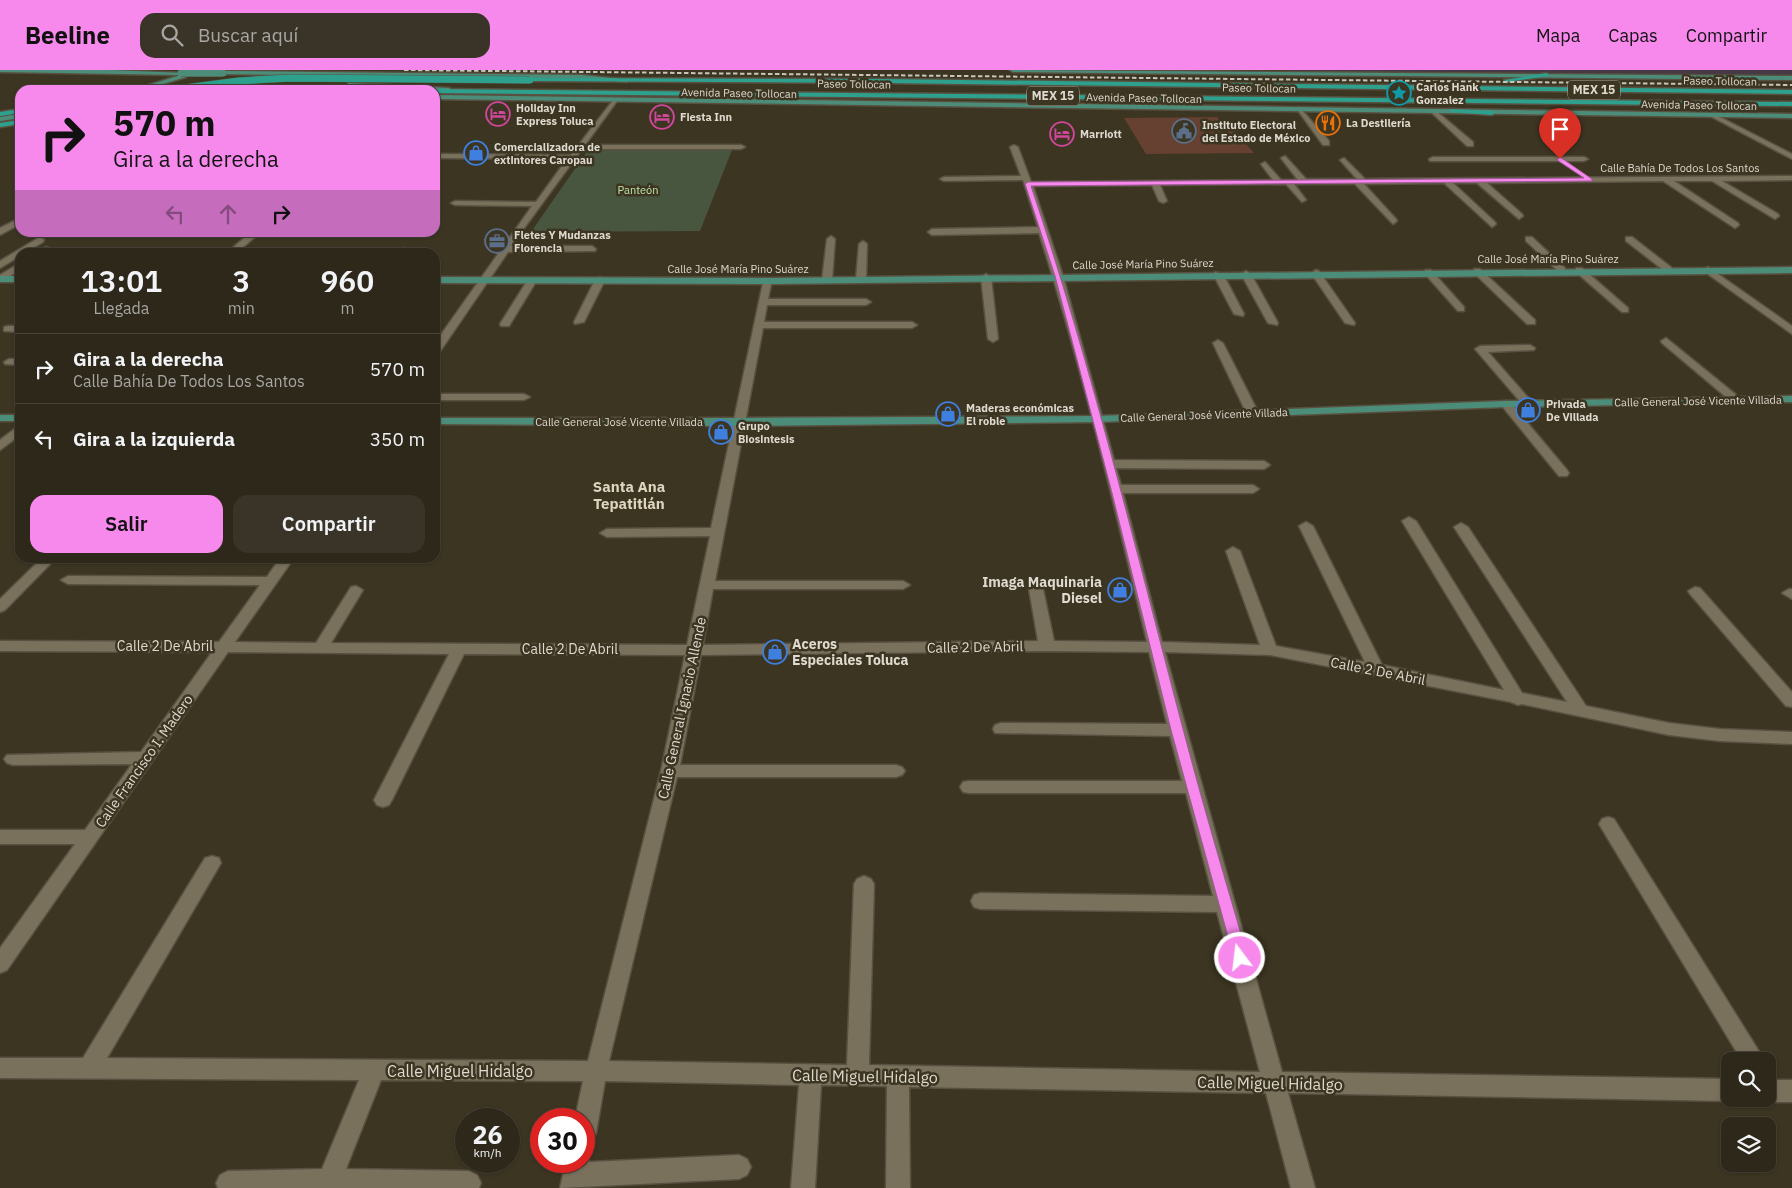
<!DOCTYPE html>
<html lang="es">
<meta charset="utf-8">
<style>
:root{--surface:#2d281a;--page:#393427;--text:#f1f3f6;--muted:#a7a6a2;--line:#484439;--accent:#f788ec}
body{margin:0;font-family:"IBM Plex Sans",sans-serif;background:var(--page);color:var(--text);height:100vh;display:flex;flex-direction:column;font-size:19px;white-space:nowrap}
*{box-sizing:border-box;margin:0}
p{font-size:16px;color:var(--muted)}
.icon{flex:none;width:28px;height:28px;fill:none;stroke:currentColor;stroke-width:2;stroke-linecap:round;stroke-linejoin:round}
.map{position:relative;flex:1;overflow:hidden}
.panel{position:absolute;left:15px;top:178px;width:425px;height:315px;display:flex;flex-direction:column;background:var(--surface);border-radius:15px;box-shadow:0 1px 4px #0004,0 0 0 1px var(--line)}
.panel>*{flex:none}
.hud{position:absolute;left:15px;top:15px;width:425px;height:152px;border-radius:15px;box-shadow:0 1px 4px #0004,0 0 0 1px var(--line);background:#f788ec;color:#111;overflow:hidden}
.fabs{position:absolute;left:1721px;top:982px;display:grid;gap:10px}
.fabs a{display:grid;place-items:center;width:55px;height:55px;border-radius:10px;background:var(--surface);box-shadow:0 1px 4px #0004,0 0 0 1px var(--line);font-size:25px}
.speed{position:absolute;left:455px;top:1038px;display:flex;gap:10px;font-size:25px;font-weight:700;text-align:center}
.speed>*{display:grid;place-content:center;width:65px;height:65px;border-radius:50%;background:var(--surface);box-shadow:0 1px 4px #0004,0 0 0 1px var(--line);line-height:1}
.speed small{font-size:12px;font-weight:400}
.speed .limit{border:8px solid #d22;background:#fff;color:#111}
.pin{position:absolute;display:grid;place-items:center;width:42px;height:42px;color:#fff;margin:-51px -21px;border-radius:50% 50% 50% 0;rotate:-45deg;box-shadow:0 0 5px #0007}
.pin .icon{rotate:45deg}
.me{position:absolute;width:55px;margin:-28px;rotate:345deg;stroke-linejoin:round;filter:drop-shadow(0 0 4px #0008)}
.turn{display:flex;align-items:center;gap:18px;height:105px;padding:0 15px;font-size:22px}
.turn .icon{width:65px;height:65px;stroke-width:2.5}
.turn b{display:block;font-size:35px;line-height:42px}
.lanes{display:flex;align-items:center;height:48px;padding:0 15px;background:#0003;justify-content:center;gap:25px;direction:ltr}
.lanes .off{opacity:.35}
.eta{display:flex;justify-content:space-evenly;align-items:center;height:85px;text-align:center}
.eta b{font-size:30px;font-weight:600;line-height:35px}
.primary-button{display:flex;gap:10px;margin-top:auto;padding:10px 15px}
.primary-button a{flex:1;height:58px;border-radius:15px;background:var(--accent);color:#111;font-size:20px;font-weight:600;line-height:58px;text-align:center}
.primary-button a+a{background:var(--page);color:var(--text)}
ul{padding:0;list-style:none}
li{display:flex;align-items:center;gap:15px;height:70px;padding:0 15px;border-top:1px solid var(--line)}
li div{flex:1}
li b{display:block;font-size:19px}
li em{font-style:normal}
header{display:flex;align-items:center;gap:30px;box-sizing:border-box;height:70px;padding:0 25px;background:var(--accent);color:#111}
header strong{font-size:24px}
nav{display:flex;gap:28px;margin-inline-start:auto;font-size:18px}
.search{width:350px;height:45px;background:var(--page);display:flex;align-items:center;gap:12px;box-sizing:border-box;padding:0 18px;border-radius:15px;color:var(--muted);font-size:19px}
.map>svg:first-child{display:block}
.industrial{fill:#463845}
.green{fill:#48563f}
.building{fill:#664030}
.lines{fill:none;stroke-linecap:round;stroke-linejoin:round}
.minor-casing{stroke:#585141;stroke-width:3}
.major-casing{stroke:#585141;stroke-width:3}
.highway-casing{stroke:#585141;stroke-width:3}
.minor{fill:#79715c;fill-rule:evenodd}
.major{fill:#4c8d7a;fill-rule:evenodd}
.highway{fill:#2ea08e;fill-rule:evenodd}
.rail{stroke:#cac5b9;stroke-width:2;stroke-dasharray:4.5 2.5;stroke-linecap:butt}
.major-bridge-casing{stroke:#585141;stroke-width:8;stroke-linecap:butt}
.highway-bridge-casing{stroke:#585141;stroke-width:8;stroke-linecap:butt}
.major-bridge{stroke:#4c8d7a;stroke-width:7}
.highway-bridge{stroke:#2ea08e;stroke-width:7}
.route{fill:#f788ec;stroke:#a15899}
.labels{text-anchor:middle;stroke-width:5;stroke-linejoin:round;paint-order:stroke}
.far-street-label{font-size:11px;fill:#dfdacf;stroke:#3c3522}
.far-poi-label{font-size:11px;font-weight:bold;fill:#dfdacf;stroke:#3c3522;text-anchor:start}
.far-park-label{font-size:11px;fill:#c1e6aa;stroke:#3c3522}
.shield{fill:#3c3522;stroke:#aea89b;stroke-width:1}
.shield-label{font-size:12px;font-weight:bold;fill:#dfdacf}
.poi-label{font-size:14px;font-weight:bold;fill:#dfdacf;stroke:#3c3522;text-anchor:end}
.street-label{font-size:14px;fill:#dfdacf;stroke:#3c3522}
.neighbourhood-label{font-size:15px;font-weight:bold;fill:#ded5be;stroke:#3c3522}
.near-street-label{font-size:16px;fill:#dfdacf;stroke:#3c3522}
</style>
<header>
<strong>Beeline</strong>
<div class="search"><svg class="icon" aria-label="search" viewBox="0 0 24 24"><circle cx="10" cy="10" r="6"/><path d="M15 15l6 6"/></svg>Buscar aquí</div>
<nav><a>Mapa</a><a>Capas</a><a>Compartir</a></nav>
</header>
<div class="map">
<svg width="1792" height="1118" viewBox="0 0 1792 1118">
<rect width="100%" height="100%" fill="#3c3522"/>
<polygon class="industrial" points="1288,0 1792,0 1792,5 1288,1"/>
<polygon class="green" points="588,80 732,80 700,161 531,162"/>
<polygon class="building" points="1217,47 1224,55 1230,55 1254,83 1146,84 1124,48"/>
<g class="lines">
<g class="minor-casing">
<g id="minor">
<polygon points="614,29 617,31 585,75 741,75 745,77 741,79 582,79 511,176 592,176 596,179 595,181 508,182 439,283 435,284 435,273 532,136 455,135 451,133 455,131 536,132 567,89 435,88 435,84 571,85"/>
<polygon points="1297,39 1301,39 1329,71 1329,75 1323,75"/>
<polygon points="1432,41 1436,41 1473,72 1473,76 1467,76 1432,43"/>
<polygon points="1712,43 1792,84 1792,89 1710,46"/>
<path d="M 1014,75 L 1018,77 L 1031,112 L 1273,110 L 1261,94 L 1265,92 L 1281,110 L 1298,110 L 1281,88 L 1285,86 L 1306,109 L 1357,109 L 1340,90 L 1344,88 L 1365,109 L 1792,106 L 1792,110 L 1722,111 L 1778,144 L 1779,146 L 1775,149 L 1712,111 L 1674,111 L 1738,153 L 1739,155 L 1735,158 L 1663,111 L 1487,113 L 1522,144 L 1523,146 L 1519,149 L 1477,113 L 1453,113 L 1495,152 L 1496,154 L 1492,157 L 1444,113 L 1364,114 L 1396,149 L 1397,151 L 1393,154 L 1355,114 L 1294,114 L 1306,130 L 1302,132 L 1286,114 L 1160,115 L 1167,131 L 1163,133 L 1159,131 L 1152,115 L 1033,116 L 1063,206 L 1114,390 L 1264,391 L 1270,395 L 1264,399 L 1116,398 L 1121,415 L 1253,415 L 1259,419 L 1253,423 L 1123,423 L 1162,572 L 1260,575 L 1226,481 L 1233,477 L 1240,481 L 1276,576 L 1365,592 L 1299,456 L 1306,452 L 1313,456 L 1382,595 L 1504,620 L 1402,451 L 1409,447 L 1416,451 L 1522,623 L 1567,632 L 1454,457 L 1461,453 L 1468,457 L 1586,636 L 1669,653 L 1720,659 L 1792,662 L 1792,674 L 1720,671 L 1669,665 L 1522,634 L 1518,635 L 1511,632 L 1270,585 L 1165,582 L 1282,1002 L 1730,1009 L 1730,1029 L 1735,1029 L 1730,1031 L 1288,1023 L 1315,1118 L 1291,1118 L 1266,1023 L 909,1017 L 910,1118 L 886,1118 L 887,1016 L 821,1015 L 815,1118 L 791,1118 L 799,1015 L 605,1011 L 596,1063 L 592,1071 L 584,1074 L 584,1049 L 575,1049 L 583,1011 L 381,1010 L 346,1099 L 469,1101 L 477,1105 L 481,1113 L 479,1118 L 218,1118 L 216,1113 L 220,1105 L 228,1101 L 322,1099 L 359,1010 L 0,1008 L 0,988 L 83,988 L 205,788 L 212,786 L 219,788 L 221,793 L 107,988 L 588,991 L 661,701 L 685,585 L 464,584 L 392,730 L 389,735 L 383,737 L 377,735 L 374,730 L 449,584 L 228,582 L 7,900 L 0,903 L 0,878 L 75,774 L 0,774 L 0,760 L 85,760 L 132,694 L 13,695 L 7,693 L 4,689 L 7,685 L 141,682 L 212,582 L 0,581 L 0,571 L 219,572 L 260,515 L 68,514 L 61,510 L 68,506 L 267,507 L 280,488 L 294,488 L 235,572 L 316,573 L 351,517 L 356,516 L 363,520 L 331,573 L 687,575 L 710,466 L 607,467 L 600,463 L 607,459 L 711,458 L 764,208 L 772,210 L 768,229 L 866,229 L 871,232 L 866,235 L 767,235 L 764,252 L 912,252 L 917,255 L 912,258 L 763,258 L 715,511 L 903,511 L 910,515 L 903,519 L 713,519 L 703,575 L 1038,571 L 1029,519 L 1036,515 L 1043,519 L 1054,571 L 1147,572 C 1114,435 1082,297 1039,163 L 932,165 L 928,162 L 932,159 L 1038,157 L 1023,110 L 944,111 L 940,109 L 944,107 L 1021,106 L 1010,77 ZM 1047,581 L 1149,582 L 1167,654 L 1001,653 L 995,655 L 993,659 L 995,663 L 1170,666 L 1182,711 L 969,711 L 963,712 L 960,717 L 963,722 L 969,723 L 1186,723 L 1213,826 L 981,823 L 974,825 L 971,831 L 974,837 L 981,839 L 1217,842 L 1260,1002 L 869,995 L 874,814 L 871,809 L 864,806 L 857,809 L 854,814 L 847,995 L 609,991 L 677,707 L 896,707 L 902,705 L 905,701 L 902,697 L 896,695 L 680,695 L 701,585 Z"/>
<polygon points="1433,87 1584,87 1588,89 1584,91 1430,91 1429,89"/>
<polygon points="20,148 20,154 0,165 0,158"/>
<polygon points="251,162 261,162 237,182 228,182"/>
<polygon points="831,166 835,169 832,210 827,213 822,210 827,169"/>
<polygon points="40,167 44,170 43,172 26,182 20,182 20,186 0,198 0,191"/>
<polygon points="1526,167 1532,167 1565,198 1565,202 1559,202 1526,171"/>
<polygon points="1626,167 1632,167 1672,198 1672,202 1666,202 1626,171"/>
<polygon points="863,171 867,174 866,209 861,212 856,209 859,174"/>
<polygon points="46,177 49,178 49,182 38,182"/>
<polygon points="404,178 407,179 407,182 399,182"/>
<polygon points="20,193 20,200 0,212 0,205"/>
<polygon points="1708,197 1792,256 1792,264 1705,202 1703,200"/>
<polygon points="1576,198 1582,198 1628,238 1628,242 1622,242 1576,202"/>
<polygon points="1474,199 1480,199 1535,250 1535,254 1527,254 1474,203"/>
<polygon points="1316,200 1319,201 1355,253 1354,255 1345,253 1311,203"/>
<polygon points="1425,200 1431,200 1464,237 1464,241 1458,241 1425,204"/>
<polygon points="1246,201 1251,204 1278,253 1277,255 1268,253 1241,204"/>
<polygon points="1215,202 1223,204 1244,244 1243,246 1234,244 1213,204"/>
<polygon points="986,204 991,207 998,269 993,272 988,269 981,207"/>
<polygon points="600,207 605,210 584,252 575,254 574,252 595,210"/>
<polygon points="529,208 537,210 509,256 501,256 500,254"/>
<polygon points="8,256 20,256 20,262 4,261 4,257"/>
<polygon points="1666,268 1740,328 1740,332 1732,332 1662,273 1661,271"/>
<polygon points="1218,270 1223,273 1258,342 1256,344 1252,345 1246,342 1213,273"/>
<polygon points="1530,275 1535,278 1534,280 1488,282 1532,332 1534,334 1528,337 1524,336 1475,279 1480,276"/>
<polygon points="9,289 20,289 20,295 5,294 4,292"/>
<polygon points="435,324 524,324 530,327 524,330 435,330"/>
<polygon points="1506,331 1510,332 1567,400 1569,403 1567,406 1559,406 1502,336 1500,334"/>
<polygon points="20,355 20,365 0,380 0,370"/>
<polygon points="42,488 56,488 5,540 0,542 0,529"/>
<polygon points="1695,517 1700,518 1792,622 1792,637 1786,636 1690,524 1688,521"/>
<polygon points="1789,519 1792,519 1792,529 1782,523"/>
<polygon points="1608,747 1614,749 1765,991 1742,991 1602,759 1599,754 1602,749"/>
<polygon points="1768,1010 1792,1010 1792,1032 1768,1032 1761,1029 1768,1029"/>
<polygon points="584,1082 590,1092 739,1085 747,1089 751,1097 747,1105 739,1109 560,1118 566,1091 584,1091"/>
</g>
</g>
<g class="major-casing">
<g id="major">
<polygon points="0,0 110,0 184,3 181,5 0,2"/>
<polygon points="1010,0 1792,6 1792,10 1013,2"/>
<polygon points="223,1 582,5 630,10 627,12 582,9 221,4"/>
<polygon points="184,4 186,7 143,20 133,20"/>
<polygon points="348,13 449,18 452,20 449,22 350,16"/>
<polygon points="435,25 1792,44 1792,48 435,29"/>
<polygon points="20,44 20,48 0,51 0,47"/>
<polygon points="1792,197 1792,203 774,214 435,213 435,207 774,208"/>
<rect x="0" y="206" width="20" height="6"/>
<polygon points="1792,326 1792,332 1506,337 1097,352 739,356 435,354 435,348 739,348 1097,346 1506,331"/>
<rect x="0" y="345" width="20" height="6"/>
</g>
</g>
<g class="highway-casing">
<g id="highway">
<polygon points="1547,3 1549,6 1507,12 1504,10"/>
<polygon points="530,8 883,9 1792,20 1792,24 883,13 528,11"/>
<polygon points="235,18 374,18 377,20 232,20"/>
<polygon points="435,19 1792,32 1792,36 435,23 435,20 433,20"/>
<polygon points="20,39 20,43 0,46 0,42"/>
<polygon points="1449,39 1492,41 1495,43 1492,45 1451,42"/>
<polygon points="20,50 20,54 0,57 0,53"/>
</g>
</g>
<use href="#minor" class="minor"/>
<use href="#major" class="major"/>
<use href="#highway" class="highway"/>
<polyline class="rail" points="404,0 1792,15"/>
<g class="major-bridge-casing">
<polyline id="major-bridge" points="181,3 223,3"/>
</g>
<g class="highway-bridge-casing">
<polyline id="highway-bridge" points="170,20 239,11 290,8 530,10"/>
</g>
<use href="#major-bridge" class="major-bridge"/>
<use href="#highway-bridge" class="highway-bridge"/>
</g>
<path class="route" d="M 1560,87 L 1592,109 L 1592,111 L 1031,116 C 1091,294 1135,477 1183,659 C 1203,736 1226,812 1248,888 L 1246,892 L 1240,894 L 1235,892 L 1171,660 L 1111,419 L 1055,206 L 1025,114 L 1028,112 L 1584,108 L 1557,90 Z"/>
<defs>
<g id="sight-ring" transform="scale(1.25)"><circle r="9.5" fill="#3c3522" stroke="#0f9aa8" stroke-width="1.5"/><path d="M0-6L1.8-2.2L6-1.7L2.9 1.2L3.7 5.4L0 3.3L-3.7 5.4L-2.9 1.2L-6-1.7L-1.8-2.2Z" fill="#0f9aa8"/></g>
<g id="hotel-ring" transform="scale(1.25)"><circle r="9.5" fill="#3c3522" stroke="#d1479c" stroke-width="1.5"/><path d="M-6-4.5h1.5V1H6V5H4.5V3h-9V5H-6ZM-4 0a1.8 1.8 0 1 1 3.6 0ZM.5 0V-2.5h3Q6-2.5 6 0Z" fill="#d1479c"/></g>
<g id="restaurant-ring" transform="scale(1.25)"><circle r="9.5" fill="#3c3522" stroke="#e8710a" stroke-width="1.5"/><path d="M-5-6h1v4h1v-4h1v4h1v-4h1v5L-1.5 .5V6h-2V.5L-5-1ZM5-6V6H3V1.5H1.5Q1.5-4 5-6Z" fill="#e8710a"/></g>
<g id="civic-ring" transform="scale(1.25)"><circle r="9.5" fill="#3c3522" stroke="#5c6f8a" stroke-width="1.5"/><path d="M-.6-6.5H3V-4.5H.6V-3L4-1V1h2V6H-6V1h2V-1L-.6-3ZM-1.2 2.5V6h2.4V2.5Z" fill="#5c6f8a"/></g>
<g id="shop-ring" transform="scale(1.25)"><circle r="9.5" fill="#3c3522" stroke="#3f7fe0" stroke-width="1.5"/><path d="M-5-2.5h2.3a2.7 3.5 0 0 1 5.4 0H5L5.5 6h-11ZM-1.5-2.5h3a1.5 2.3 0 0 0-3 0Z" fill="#3f7fe0"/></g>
<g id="office-ring" transform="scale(1.25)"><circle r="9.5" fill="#3c3522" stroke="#5c6f8a" stroke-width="1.5"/><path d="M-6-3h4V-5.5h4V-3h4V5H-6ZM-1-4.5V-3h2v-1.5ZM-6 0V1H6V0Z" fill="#5c6f8a"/></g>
</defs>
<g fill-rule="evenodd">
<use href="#sight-ring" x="1399" y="23"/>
<use href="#hotel-ring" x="498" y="44"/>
<use href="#hotel-ring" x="662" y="47"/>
<use href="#restaurant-ring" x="1328" y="53"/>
<use href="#civic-ring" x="1184" y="61"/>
<use href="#hotel-ring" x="1062" y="64"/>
<use href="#shop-ring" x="476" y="83"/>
<use href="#office-ring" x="497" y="171"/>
<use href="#shop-ring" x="1528" y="340"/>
<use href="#shop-ring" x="948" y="344"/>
<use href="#shop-ring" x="721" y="362"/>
<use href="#shop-ring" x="1120" y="520"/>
<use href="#shop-ring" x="775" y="582"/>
</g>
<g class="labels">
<g class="far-street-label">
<text transform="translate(1720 11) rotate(1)" y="4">Paseo Tollocan</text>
<text transform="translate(854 14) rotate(1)" y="4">Paseo Tollocan</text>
<text transform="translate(1259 18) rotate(1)" y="4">Paseo Tollocan</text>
<text transform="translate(739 23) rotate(1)" y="4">Avenida Paseo Tollocan</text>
<text transform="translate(1144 28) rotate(1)" y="4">Avenida Paseo Tollocan</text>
<text transform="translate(1699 35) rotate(1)" y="4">Avenida Paseo Tollocan</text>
<text x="1680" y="102">Calle Bahía De Todos Los Santos</text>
<text x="1548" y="193">Calle José María Pino Suárez</text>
<text transform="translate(1143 194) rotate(-1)" y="4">Calle José María Pino Suárez</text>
<text x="738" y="203">Calle José María Pino Suárez</text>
<text transform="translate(1698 331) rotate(-1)" y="4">Calle General José Vicente Villada</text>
<text transform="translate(1204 345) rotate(-2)" y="4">Calle General José Vicente Villada</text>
<text x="619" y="356">Calle General José Vicente Villada</text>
</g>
<g class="far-poi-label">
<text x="1416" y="21">Carlos Hank<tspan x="1416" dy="13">Gonzalez</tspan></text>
<text x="516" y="42">Holiday Inn<tspan x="516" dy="13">Express Toluca</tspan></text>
<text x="680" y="51">Fiesta Inn</text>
<text x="1346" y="57">La Destilería</text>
<text x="1202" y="59">Instituto Electoral<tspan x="1202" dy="13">del Estado de México</tspan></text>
<text x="1080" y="68">Marriott</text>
<text x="494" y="81">Comercializadora de<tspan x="494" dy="13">extintores Caropau</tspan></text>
<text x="514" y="169">Fletes Y Mudanzas<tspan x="514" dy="13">Florencia</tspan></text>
<text x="1546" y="338">Privada<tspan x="1546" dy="13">De Villada</tspan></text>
<text x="966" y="342">Maderas económicas<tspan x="966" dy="13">El roble</tspan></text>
<text x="738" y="360">Grupo<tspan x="738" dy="13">Biosintesis</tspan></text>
</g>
<g class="far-park-label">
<text x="638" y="124">Panteón</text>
</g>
<g class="shield">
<rect x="1568" y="10.5" width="52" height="19" rx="4"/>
<rect x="1027" y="16.5" width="52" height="19" rx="4"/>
</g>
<g class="shield-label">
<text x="1594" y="24">MEX 15</text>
<text x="1053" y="30">MEX 15</text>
</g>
<g class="poi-label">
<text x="1102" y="517">Imaga Maquinaria<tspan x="1102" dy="16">Diesel</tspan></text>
<text x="792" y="579" text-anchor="start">Aceros<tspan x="792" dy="16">Especiales Toluca</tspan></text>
</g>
<g class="street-label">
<text x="165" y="581">Calle 2 De Abril</text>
<text transform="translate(975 577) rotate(-1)" y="5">Calle 2 De Abril</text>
<text x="570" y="584">Calle 2 De Abril</text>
<text transform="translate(1378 601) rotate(11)" y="5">Calle 2 De Abril</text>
<text transform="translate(682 638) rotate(-78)" y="5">Calle General Ignacio Allende</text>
<text transform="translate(144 691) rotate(-55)" y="5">Calle Francisco I. Madero</text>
</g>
<g class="neighbourhood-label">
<text x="629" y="422">Santa Ana<tspan x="629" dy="17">Tepatitlán</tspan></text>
</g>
<g class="near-street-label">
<text x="460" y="1007">Calle Miguel Hidalgo</text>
<text transform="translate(865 1006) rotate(1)" y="6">Calle Miguel Hidalgo</text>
<text transform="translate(1270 1013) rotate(1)" y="6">Calle Miguel Hidalgo</text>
</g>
</g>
</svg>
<div class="fabs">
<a><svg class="icon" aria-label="search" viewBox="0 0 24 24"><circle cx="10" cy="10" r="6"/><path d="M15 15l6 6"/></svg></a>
<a><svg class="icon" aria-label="layers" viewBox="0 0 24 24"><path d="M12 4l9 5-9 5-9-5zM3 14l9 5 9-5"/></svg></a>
</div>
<div class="speed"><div>26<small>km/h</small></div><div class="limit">30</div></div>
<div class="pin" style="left:1560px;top:89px;background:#d93025"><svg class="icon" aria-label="arrive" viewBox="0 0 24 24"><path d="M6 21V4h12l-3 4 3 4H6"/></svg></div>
<svg class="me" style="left:1240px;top:888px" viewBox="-20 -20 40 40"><circle r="17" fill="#f788ec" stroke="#fff" stroke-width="3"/><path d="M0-11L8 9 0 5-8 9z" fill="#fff"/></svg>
<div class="hud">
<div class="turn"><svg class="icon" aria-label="right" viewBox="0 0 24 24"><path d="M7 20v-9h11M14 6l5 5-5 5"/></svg><div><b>570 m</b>Gira a la derecha</div></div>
<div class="lanes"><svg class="icon off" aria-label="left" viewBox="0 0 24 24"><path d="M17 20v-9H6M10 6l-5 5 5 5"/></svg><svg class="icon off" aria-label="ahead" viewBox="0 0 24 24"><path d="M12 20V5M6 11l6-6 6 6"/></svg><svg class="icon" aria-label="right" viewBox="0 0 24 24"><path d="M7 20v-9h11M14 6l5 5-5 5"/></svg></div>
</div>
<section class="panel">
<div class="eta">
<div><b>13:01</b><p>Llegada</p></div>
<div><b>3</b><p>min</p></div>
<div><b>960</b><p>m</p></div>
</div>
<ul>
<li><svg class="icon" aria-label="right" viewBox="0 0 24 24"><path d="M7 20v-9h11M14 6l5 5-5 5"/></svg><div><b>Gira a la derecha</b><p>Calle Bahía De Todos Los Santos</p></div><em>570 m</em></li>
<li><svg class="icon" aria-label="left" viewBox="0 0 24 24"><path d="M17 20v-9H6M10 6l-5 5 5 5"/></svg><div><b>Gira a la izquierda</b></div><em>350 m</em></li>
</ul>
<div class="primary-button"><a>Salir</a><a>Compartir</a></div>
</section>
</div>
